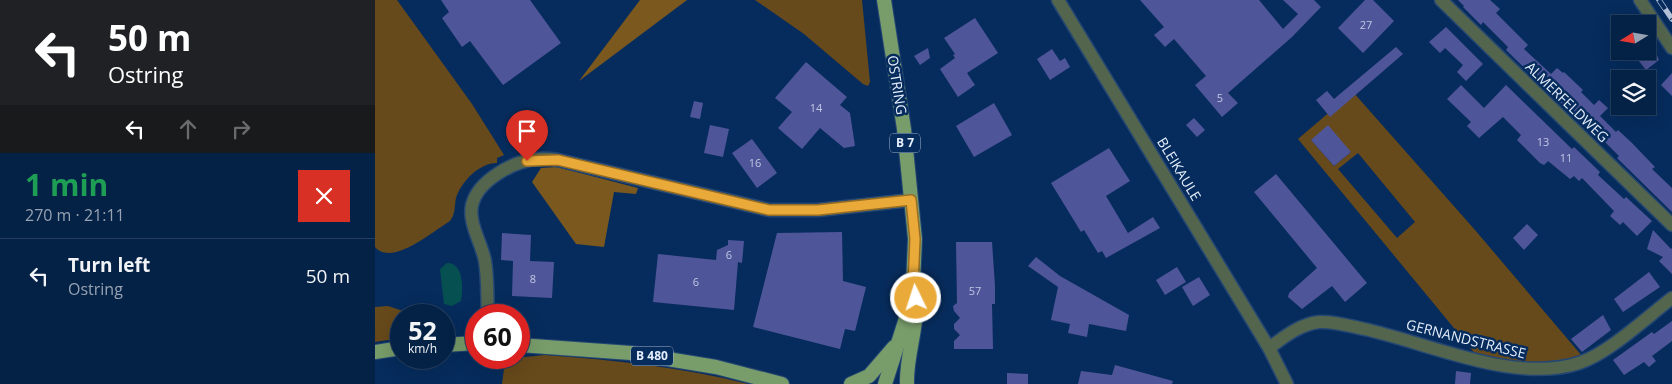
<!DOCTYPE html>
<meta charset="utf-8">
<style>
:root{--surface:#042146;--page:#122e51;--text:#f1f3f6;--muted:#97a3b3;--line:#253e5f}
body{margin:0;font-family:"Open Sans",sans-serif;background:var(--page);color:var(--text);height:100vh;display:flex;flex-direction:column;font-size:19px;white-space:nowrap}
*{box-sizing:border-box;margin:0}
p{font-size:16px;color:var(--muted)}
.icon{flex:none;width:28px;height:28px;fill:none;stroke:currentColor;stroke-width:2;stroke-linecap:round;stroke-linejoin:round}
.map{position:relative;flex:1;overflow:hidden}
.side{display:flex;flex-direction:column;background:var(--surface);width:375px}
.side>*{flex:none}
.hud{background:#202124;color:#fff;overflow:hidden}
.needle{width:32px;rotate:259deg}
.tools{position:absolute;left:1236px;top:15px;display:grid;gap:10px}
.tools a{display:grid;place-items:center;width:45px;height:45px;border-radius:0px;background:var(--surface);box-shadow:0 5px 20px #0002,0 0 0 1px var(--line);font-size:25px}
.speed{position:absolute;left:15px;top:304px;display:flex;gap:10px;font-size:25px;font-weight:700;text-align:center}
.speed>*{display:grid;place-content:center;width:65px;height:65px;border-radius:50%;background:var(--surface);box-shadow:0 5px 20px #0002,0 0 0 1px var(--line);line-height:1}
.speed small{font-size:12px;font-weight:400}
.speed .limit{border:8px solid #d22;background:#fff;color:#111}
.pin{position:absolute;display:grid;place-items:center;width:42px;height:42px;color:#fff;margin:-51px -21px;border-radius:50% 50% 50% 0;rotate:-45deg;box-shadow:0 0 5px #0007}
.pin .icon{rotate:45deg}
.me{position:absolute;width:55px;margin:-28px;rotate:356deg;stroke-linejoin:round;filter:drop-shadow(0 0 4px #0008)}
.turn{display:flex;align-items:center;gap:18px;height:105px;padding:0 25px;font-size:22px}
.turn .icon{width:65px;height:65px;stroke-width:2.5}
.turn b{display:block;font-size:35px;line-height:42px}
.lanes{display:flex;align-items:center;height:48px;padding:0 25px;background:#0003;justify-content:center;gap:25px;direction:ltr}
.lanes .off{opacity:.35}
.round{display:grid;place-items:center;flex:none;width:52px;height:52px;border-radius:0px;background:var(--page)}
.headline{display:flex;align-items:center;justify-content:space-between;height:85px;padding:0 25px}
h1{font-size:30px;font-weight:700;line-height:38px;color:#1e9e55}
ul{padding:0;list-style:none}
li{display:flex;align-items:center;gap:15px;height:75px;padding:0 25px;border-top:1px solid var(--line)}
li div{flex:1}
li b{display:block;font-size:19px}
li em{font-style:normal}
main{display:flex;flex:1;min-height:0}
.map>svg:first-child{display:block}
.green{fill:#674a1b;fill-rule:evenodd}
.forest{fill:#7a581e}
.water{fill:#065051}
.building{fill:#4f5599}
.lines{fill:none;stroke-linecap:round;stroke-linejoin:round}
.minor-casing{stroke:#254773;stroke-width:15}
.primary-casing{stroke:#254773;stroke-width:16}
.minor{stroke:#54654d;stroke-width:12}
.primary{stroke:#789c6a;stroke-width:14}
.rail-casing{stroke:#b2c1d7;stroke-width:5.5}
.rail{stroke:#062c5d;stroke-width:4;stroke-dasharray:11;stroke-linecap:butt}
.route-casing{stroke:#986e25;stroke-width:12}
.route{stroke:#eaaa39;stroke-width:9}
.labels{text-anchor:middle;stroke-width:5;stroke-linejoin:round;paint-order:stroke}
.number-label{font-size:11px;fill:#c0c8e2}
.shield{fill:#062c5d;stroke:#a2b4cc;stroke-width:1}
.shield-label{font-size:12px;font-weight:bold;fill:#e5eefb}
.street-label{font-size:14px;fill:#e5eefb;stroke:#062c5d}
</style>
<main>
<section class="side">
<div class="hud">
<div class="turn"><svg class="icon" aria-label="left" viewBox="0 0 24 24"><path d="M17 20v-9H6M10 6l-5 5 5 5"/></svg><div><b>50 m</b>Ostring</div></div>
<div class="lanes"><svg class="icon" aria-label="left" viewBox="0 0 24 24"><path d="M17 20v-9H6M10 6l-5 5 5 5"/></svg><svg class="icon off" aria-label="ahead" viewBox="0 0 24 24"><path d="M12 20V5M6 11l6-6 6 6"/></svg><svg class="icon off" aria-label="right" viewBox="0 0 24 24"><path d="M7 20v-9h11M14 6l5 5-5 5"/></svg></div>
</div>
<div class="headline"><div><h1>1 min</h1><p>270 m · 21:11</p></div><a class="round" style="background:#d93025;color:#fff"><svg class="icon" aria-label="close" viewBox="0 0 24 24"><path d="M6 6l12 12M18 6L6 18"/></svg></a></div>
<ul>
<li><svg class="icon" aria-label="left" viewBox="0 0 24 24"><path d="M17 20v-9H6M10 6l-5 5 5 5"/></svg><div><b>Turn left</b><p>Ostring</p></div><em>50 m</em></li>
</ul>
</section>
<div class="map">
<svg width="1297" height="384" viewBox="0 0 1297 384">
<rect width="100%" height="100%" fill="#062c5d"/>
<g class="green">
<path d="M 0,0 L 22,0 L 97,104 L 129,155 L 122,158 L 122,163 C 104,163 86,182 81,198 C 79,207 81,213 75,221 C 58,231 17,267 0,247 Z"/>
<polygon points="380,0 487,0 495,82 493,86 488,84 429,34"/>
<path d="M 978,92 L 1100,230 L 1207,356 L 1167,366 L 1102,356 L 923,139 ZM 936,140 L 976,152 L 959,166 ZM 983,153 L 1040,222 L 1022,238 L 963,169 Z"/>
<polygon points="13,306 40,315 26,315 26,338 0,342 0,307"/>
<path d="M 170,355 C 239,360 306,367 373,384 L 127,384 L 129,369 L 140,358 Z"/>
</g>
<g class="forest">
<polygon points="265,0 312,0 204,81"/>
<polygon points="182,167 263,188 261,194 239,192 229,247 201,244 157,182 166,168"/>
</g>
<path class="water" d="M 72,263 C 89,263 88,288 86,301 L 77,306 L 69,304 L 65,269 Z"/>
<g class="building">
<polygon points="66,0 155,0 186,43 128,85 95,41 87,47 67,18 74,12"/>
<polygon points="765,0 884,0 908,29 923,14 908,0 939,0 946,7 917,37 853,93 863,103 847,117 820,85 831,76 799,39 790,47 779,35 789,27"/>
<polygon points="990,0 998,0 1019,21 988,53 963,28"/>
<polygon points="1083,0 1115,0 1125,9 1121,13 1153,45 1149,49 1176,74 1182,68 1188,73 1189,72 1208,90 1206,92 1219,105 1224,100 1233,108 1225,116 1241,132 1243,130 1257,143 1280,167 1277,169 1297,188 1297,212 1242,158 1244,156 1229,141 1227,143 1131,50 1133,47 1108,22 1106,25 1088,7 1089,6"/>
<polygon points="600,18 623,53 592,73 600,85 583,97 565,69 580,58 578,55 580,54 569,38"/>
<polygon points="1071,27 1108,64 1091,81 1082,72 1088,65 1070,48 1065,53 1054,42"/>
<polygon points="1021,47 1028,54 955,117 941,100 952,91 959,99"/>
<polygon points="553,48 555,58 545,65 539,56"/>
<polygon points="677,49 685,61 690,58 695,67 675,80 662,59"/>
<polygon points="1256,51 1280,51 1284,60 1271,70"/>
<polygon points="431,62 472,97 465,105 475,113 480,146 469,148 445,128 427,149 403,128 417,112 400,98"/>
<polygon points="1297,73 1297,96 1286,85"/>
<polygon points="1086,85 1109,108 1131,85 1197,149 1199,147 1225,172 1223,175 1249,199 1251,197 1277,221 1262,236 1248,222 1245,225 1235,216 1239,211 1207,178 1204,181 1199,176 1195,179 1173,161 1169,165 1165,163 1142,140 1146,135 1128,117 1104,138 1092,126 1096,122 1072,99"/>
<polygon points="319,101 328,103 325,119 315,117"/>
<polygon points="619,103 637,135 599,157 581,126"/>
<polygon points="819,118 830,130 822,137 811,125"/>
<polygon points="335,125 354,129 348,157 329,153"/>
<polygon points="953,125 976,152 959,166 936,140"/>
<polygon points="377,139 402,173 382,188 357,153"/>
<polygon points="734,148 755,181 731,196 753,233 778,217 785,228 731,258 727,251 723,253 709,230 706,232 676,183"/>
<polygon points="901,174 992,283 970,302 957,286 927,309 913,297 914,293 942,268 879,192"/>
<polygon points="1152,224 1163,235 1149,250 1138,238"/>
<polygon points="1278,230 1296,249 1297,248 1297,274 1284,261 1288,257 1272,249"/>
<polygon points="467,232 468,281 491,287 480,331 470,329 465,349 378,327 402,233"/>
<polygon points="127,233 156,235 155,261 179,262 177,298 137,296 138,261 126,260"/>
<polygon points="353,240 369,241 367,263 363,262 359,310 278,302 283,254 341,260 342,250 353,245"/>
<polygon points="581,242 617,242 620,286 620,304 617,304 618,349 579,349 579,341 585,335 579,329 579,324 585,318 579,311 578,306 582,303"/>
<polygon points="661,257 685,276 754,315 751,331 714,324 712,337 693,333 695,324 676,320 683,287 653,266"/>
<polygon points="802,267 811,282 790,295 781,280"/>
<polygon points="1274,272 1285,287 1248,312 1239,299"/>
<polygon points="824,277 835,295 818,306 807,287"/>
<polygon points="1228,315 1236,330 1207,352 1196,339"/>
<polygon points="1297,321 1297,341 1277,356 1281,361 1274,367 1269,362 1249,375 1238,360 1277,332 1279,334"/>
<polygon points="740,365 798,381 797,384 703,384 706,371 737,375"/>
<polygon points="1081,371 1096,373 1095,384 1080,384"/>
<polygon points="632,373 653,374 653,384 632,384"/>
</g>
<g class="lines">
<g class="minor-casing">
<g id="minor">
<polyline points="683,0 894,348 912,384"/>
<polyline points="1066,0 1297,225"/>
<polyline points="1265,0 1297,48"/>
<path d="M 113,315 C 112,297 113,279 110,261 C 107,244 93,223 97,205 C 103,180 140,160 164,159 C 170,158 177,159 183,160 L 394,210 L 443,210 L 536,200"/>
<path d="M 894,348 C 909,337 925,324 944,322 C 959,321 975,326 989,329 C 1054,343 1139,384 1204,363 C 1234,353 1271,318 1297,298"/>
</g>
</g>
<g class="primary-casing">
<g id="primary">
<polyline points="509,0 529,129 540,239 538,285 534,309 510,384"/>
<polyline points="69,345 101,343"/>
<polyline points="144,345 256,353 341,367 407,384"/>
<polyline points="0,352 26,348"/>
<polyline points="476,384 494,376 519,347"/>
<path d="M 532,384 C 531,356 542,331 541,303"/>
</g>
</g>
<use href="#minor" class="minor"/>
<use href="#primary" class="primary"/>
<g class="rail-casing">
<polyline id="rail" points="1284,0 1297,19"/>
</g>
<use href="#rail" class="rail"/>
</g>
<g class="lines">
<g class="route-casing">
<polyline id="route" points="152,161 183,160 394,210 443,210 536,200 540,239 538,285 541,298"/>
</g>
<use href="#route" class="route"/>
</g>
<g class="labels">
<g class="number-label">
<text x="991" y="29">27</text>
<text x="845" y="102">5</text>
<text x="441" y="112">14</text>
<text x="1168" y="146">13</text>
<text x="1191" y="162">11</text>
<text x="380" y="167">16</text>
<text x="354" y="259">6</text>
<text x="158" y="283">8</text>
<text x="321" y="286">6</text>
<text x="600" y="295">57</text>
</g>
<g class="shield">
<rect x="515" y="133.5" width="30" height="19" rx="4"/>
<rect x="256" y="346.5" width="42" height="19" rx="4"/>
</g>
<g class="shield-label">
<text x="530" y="147">B 7</text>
<text x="277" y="360">B 480</text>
</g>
<g class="street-label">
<text transform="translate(522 85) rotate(81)" y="5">OSTRING</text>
<text transform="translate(1192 102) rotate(44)" y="5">ALMERFELDWEG</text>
<text transform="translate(804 169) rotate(59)" y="5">BLEIKAULE</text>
<text transform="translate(1091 339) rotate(14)" y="5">GERNANDSTRASSE</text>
</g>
</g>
</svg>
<div class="tools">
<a><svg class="needle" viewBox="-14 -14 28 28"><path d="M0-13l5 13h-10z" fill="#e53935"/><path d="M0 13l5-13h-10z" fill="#97a3b3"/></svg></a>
<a><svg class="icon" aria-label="layers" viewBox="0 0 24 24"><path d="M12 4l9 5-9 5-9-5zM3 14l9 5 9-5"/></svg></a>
</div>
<div class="speed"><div>52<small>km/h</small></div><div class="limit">60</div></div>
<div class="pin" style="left:152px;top:161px;background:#d93025"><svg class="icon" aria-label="arrive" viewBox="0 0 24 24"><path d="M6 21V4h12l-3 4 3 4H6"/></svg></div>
<svg class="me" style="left:541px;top:298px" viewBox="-20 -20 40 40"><circle r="17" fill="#eaaa39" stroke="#fff" stroke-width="3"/><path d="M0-11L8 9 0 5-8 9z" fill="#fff"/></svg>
</div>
</main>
